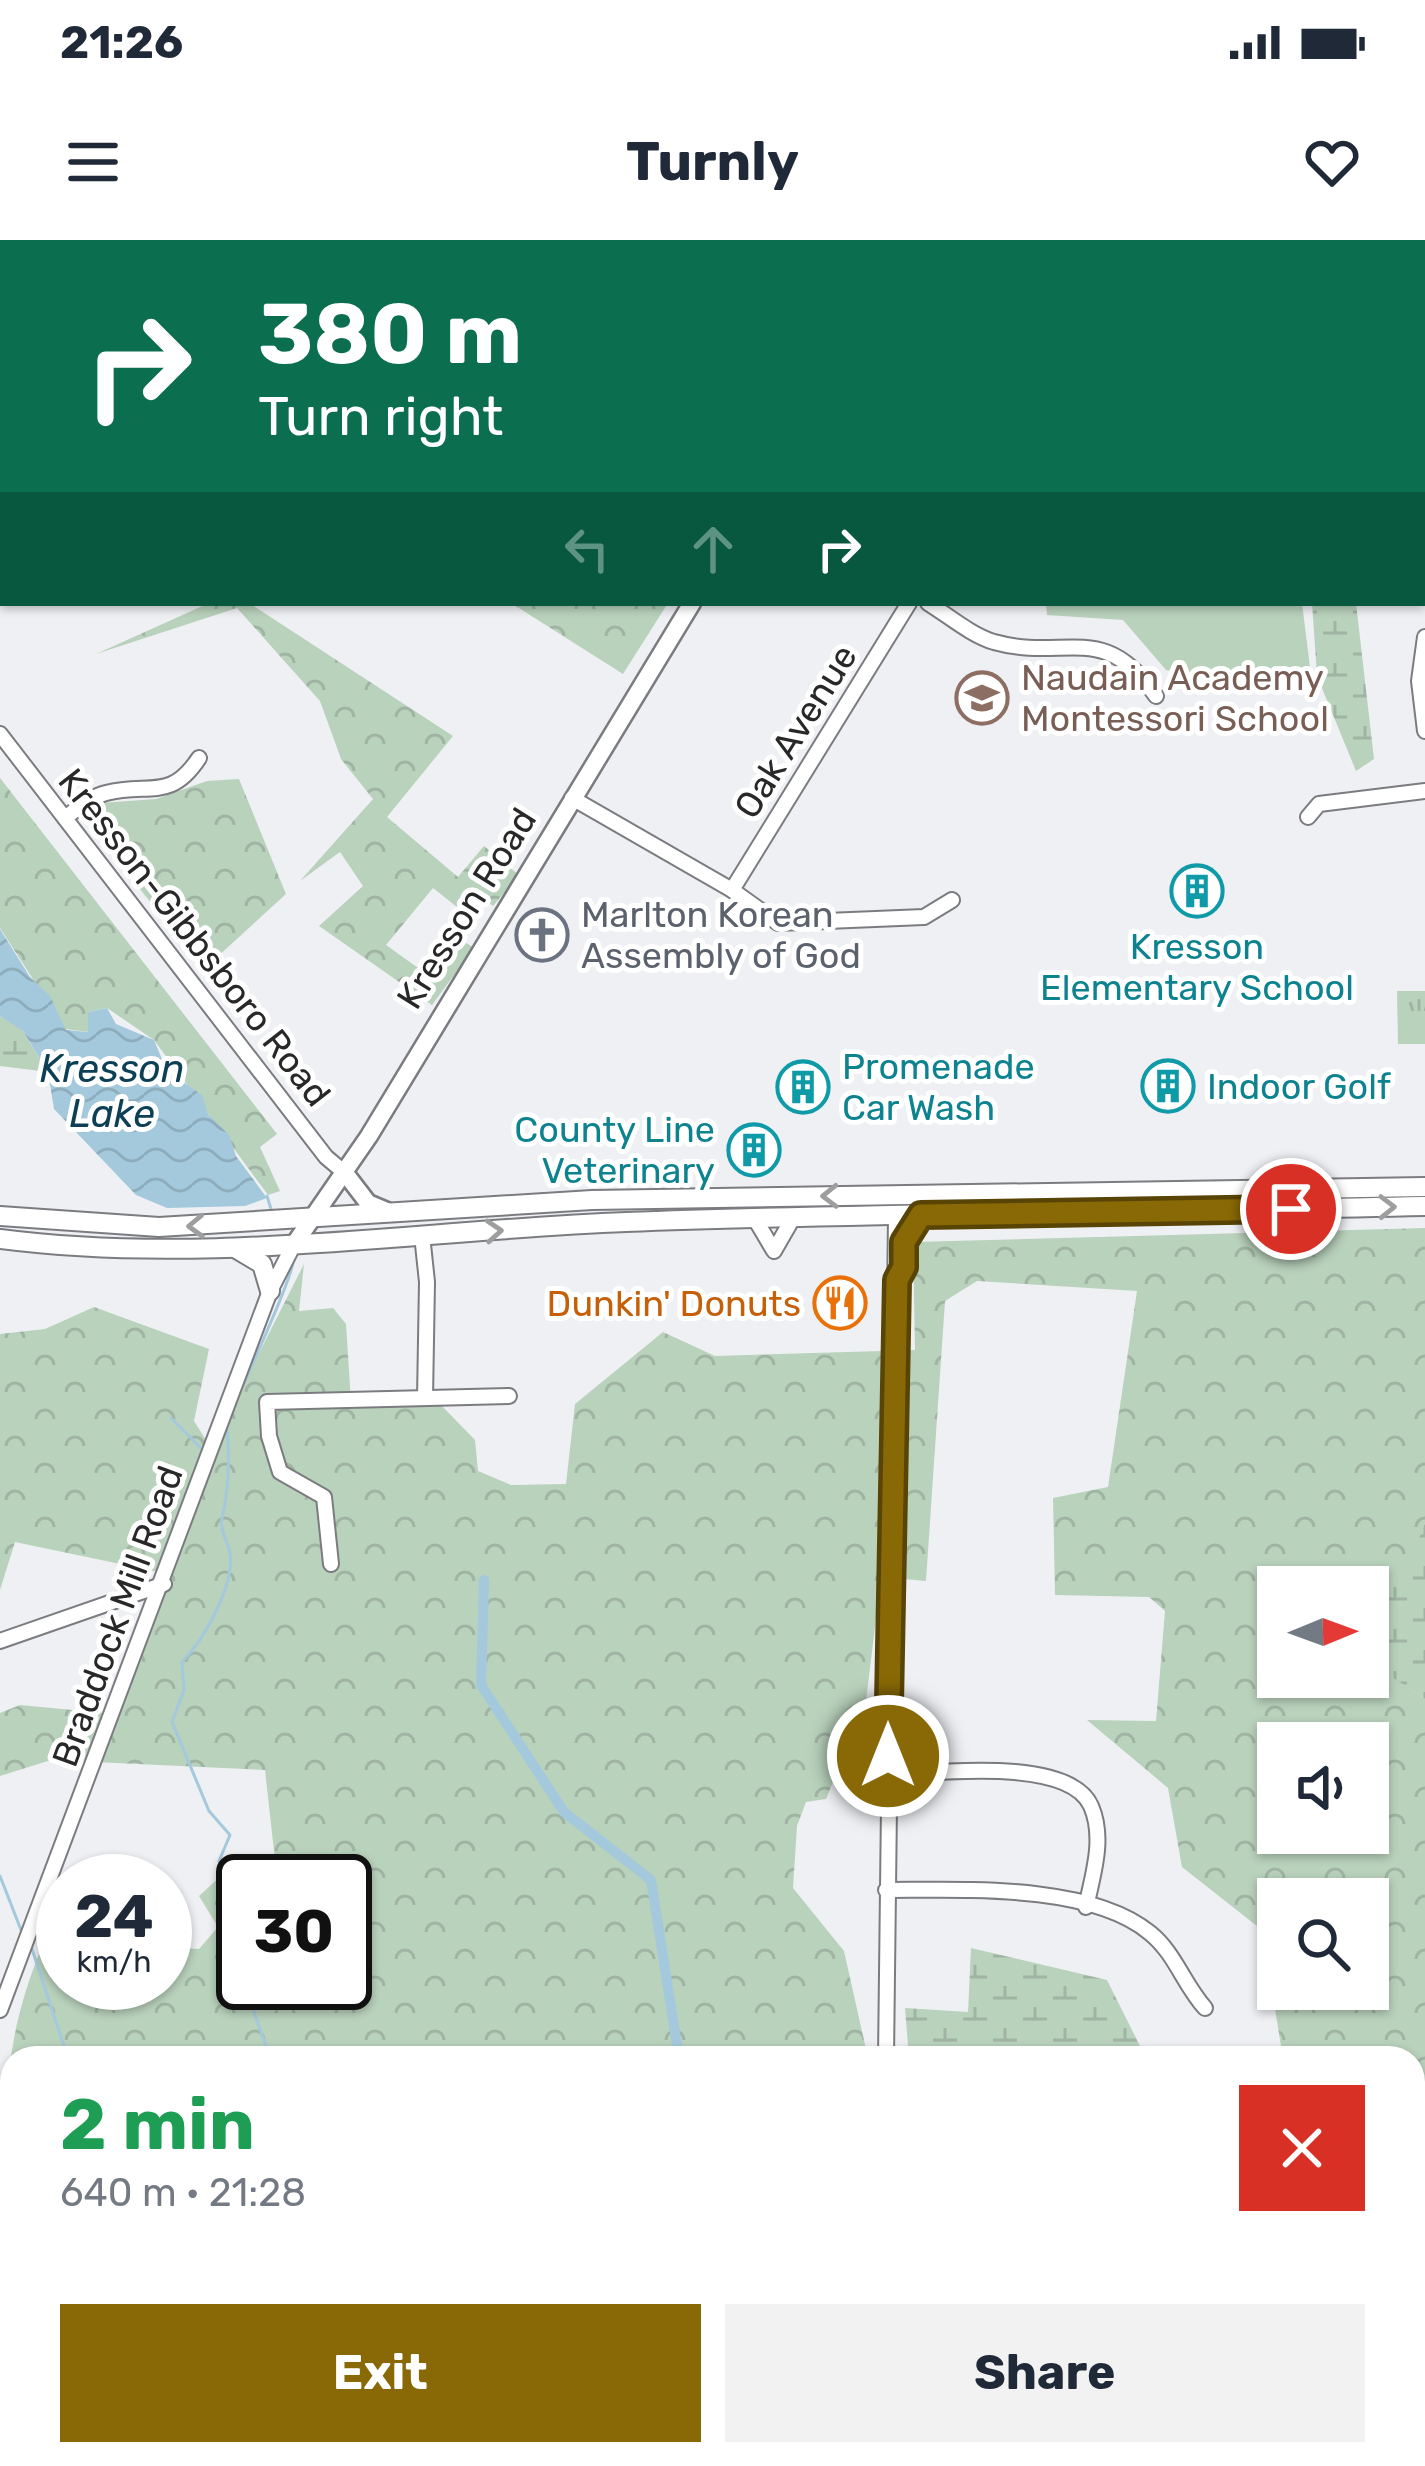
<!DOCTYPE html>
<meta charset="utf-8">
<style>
:root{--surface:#fff;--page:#f2f2f3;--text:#1f2937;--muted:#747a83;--accent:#886906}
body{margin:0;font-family:Rubik,sans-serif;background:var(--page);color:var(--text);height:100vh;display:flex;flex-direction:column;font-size:45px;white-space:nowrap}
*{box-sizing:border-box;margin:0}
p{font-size:39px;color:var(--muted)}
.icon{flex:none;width:66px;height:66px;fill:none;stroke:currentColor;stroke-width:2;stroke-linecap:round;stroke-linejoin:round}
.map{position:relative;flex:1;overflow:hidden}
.side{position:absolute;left:0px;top:1806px;width:1425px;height:420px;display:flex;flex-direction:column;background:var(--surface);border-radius:36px 36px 0 0;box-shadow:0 3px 9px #0004}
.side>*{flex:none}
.banner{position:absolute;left:0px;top:0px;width:1425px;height:366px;box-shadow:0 3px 9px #0004;background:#0b6e4f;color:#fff;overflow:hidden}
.needle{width:78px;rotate:89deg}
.fabs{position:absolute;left:1257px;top:1326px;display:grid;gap:24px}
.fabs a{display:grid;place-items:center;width:132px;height:132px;border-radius:0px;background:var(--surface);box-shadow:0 3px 9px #0004;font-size:60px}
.speed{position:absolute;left:36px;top:1614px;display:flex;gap:24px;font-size:60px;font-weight:700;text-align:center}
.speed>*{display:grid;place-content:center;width:156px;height:156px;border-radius:50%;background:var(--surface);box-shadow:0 3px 9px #0004;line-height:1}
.speed small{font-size:30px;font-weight:400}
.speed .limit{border:6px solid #111;border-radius:18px;background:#fff;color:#111}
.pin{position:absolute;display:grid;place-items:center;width:102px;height:102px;color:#fff;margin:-51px;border:6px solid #fff;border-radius:50%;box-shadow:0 3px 12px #0007}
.me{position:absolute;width:132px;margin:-66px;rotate:0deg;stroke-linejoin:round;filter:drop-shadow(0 0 9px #0008)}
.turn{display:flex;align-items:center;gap:42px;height:252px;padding:0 60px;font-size:54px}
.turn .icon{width:156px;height:156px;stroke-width:2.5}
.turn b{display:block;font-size:84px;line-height:102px}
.lanes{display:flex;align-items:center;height:114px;padding:0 60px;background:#0003;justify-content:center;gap:60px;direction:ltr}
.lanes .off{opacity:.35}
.round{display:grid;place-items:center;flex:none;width:126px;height:126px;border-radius:0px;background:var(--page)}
.summary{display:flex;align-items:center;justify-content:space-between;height:204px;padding:0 60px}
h1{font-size:72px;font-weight:700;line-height:90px;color:#1e9e55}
.cta{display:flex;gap:24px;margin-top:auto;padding:24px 60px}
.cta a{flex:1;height:138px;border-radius:0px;background:var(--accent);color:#fff;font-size:48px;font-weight:700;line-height:138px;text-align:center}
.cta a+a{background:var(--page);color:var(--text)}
.status{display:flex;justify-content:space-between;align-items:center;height:84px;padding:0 60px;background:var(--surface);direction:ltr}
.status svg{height:33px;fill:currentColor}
header{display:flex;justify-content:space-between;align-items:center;height:156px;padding:0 60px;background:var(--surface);font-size:54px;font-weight:700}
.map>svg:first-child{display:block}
.grass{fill:url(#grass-tufts)}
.forest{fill:url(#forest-crowns);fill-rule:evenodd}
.wetland{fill:url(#wetland-marsh)}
.park{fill:#b9d2bc}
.water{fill:url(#water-waves)}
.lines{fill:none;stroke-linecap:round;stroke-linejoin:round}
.stream{stroke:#a4c9dc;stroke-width:3}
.canal{stroke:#a4c9dc;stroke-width:10}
.minor-casing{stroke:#7b7c80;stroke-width:18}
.major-casing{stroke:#7b7c80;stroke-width:21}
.highway-casing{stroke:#7b7c80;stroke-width:22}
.minor{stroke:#fff;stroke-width:14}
.major{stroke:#fff;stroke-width:16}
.highway{stroke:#fff;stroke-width:18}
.oneway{stroke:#9e9e9f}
.route-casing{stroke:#584404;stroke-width:30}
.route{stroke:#886906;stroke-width:21}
.labels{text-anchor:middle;stroke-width:10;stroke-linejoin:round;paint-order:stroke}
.education-label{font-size:36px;fill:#785e54;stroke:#fff;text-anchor:start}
.street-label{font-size:36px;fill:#282829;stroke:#fff}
.worship-label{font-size:36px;fill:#5b616d;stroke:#fff;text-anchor:start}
.culture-label{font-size:36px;fill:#0d838f;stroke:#fff;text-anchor:start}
.food-label{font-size:36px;fill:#c56008;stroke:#fff;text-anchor:end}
.water-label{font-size:39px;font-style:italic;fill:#0e4055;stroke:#fff}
</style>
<div class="status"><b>21:26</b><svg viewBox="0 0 49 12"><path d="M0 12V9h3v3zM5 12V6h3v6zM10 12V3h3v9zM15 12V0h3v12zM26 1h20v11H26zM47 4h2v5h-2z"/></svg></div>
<header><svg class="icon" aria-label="menu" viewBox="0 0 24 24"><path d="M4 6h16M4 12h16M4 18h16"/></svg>Turnly<svg class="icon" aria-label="heart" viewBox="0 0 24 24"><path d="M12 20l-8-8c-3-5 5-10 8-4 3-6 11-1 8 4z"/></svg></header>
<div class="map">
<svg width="1425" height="2226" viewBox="0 0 1425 2226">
<defs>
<pattern id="grass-tufts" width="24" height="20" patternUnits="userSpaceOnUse" patternTransform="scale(3)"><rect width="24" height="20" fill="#b9d2bc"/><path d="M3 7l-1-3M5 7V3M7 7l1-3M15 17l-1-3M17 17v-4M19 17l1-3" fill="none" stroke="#9fb4a2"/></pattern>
<pattern id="forest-crowns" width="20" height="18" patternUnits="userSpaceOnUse" patternTransform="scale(3)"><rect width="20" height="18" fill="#b9d2bc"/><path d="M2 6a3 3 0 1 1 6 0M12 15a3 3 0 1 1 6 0" fill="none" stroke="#9fb4a2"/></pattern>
<pattern id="wetland-marsh" width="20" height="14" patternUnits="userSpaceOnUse" patternTransform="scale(3)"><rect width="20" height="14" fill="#b9d2bc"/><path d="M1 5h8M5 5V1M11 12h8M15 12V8" fill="none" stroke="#9fb4a2"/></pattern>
<pattern id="water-waves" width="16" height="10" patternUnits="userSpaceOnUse" patternTransform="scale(3)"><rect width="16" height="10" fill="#a4c9dc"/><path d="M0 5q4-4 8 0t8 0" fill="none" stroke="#8dadbd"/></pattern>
</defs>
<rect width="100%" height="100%" fill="#eff0f4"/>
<polygon class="grass" points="1397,751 1425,751 1425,804 1398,804"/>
<g class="forest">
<polygon points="0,0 894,0 3,3 3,159"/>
<polygon points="209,363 249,363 453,496 387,577 458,637 484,606 519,635 493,666 472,649 457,667 433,648 386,705 428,735 456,696 474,708 432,765 319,686 363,646 340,612 300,641 373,559 341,519 320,461 237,368 96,414"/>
<polygon points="511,363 668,363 623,434"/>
<polygon points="0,538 277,894 260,907 280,951 268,955 154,800 107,768 88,772 89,792 65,789 0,688"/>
<polygon points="239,539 286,654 204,729 83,578 100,563 156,559 207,541"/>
<path d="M 1425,988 L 1425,1283 L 1377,1426 L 1425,1459 L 1425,2169 L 1413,2169 L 1413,1818 L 1283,1818 L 1262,1690 L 1182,1627 L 1168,1548 L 1087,1480 L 1156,1481 L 1165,1371 L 1149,1357 L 1055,1355 L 1053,1258 L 1108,1247 L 1137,1051 L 977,1041 L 945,1061 L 926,1341 L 881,1337 L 866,1461 L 826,1559 L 806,1562 L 797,1586 L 793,1648 L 844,1711 L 868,1818 L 385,1818 L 336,1813 L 335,1818 L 12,1818 L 12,1919 C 0,1844 14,1772 44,1702 L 63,1703 L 63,1743 L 165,1743 L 165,1707 L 199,1709 L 218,1687 L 199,1656 L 236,1622 L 276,1629 L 265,1530 L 51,1520 L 0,1536 L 0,1473 L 20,1465 L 115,1474 L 168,1334 L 15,1302 L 0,1350 L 0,1094 L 45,1089 L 94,1067 L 209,1109 L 194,1181 L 211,1208 L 304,1024 L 299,1071 L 333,1068 L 346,1084 L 351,1162 L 440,1164 L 475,1200 L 478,1231 L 511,1245 L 566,1244 L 575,1164 L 663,1092 L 715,1116 L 915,1110 L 913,1002 ZM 1278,1347 L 1368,1347 L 1368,1437 L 1278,1437 ZM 1278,1503 L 1368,1503 L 1368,1593 L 1278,1593 ZM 243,1641 L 345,1641 L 345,1743 L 243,1743 ZM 1278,1659 L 1368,1659 L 1368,1749 L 1278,1749 Z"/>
<polygon points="65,2214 561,2214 561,2226 76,2226"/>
<polygon points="969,2214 1369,2214 1368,2226 968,2226"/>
</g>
<g class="wetland">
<polygon points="1312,363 1356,363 1374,519 1356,531 1317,436"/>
<polygon points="0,776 21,788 48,832 0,826"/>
<polygon points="1425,1283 1425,1459 1377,1427 1394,1321 1411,1319"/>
<polygon points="971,1708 1107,1740 1146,1818 909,1818 905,1768 968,1772"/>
<polygon points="561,2214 969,2214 968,2226 561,2226"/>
</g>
<polygon class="park" points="1046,363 1302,363 1312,443 1286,453 1166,430 1123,380 1047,375"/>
<polygon class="water" points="0,689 30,737 50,756 66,790 88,792 88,772 107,768 116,784 154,800 167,831 202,855 208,874 229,895 236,916 267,958 245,966 167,968 136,955 54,869 48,832 23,791 0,776"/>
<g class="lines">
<g class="stream">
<polyline points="605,0 609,3"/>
<polyline points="876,0 877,3"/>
<polyline points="1422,94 1425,93"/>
<polyline points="267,956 271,969"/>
<path d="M 238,1155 C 248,1135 294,1033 293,1021"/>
<polyline points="171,1178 203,1210"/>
<path d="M 226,1186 C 231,1211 228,1254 222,1278 C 219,1291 229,1302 230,1314 C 235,1346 202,1402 182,1422 L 184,1450 L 172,1482 L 209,1571 L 230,1595 L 219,1621 L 231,1653 L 231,1683 L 243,1731"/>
<polyline points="0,1636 23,1695"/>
<polyline points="31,1706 68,1818"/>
<polyline points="244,1743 270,1818"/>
<polyline points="256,2214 259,2226"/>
<polyline points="541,2214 567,2226"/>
</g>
<g class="canal">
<polyline points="484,1340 481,1445 564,1572 651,1640 679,1818"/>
<polyline points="693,2214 693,2226"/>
</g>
<g class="minor-casing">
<g id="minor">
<polyline points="1422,232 1425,230"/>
<polyline points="0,302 3,304"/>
<polyline points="1422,331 1425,334"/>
<path d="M 928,363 C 949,376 971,395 994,402 C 1066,422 1103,379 1156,456"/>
<polyline points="1425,397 1419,441 1425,491"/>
<polyline points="0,494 326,917 345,933"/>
<polyline points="572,558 732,650 778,683 924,677 952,660"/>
<polyline points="1308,577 1319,564 1425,551"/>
<path d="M 65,578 C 78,568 90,557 106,553 C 149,542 170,562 199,518"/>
<polyline points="732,650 909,363"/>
<polyline points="755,979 774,1011 793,978"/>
<polyline points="422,995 427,1042 425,1158"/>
<polyline points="904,1013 904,1002 921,975"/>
<polyline points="331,1324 324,1257 280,1232 269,1196 267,1162 509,1156"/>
<polyline points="0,1401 164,1344"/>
<path d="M 888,1535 C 934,1533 1069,1516 1091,1566 C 1105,1598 1093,1634 1086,1667"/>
<path d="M 886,1650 C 960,1650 1090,1643 1150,1693 C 1175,1713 1184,1745 1205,1768"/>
<polyline points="0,1770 270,1051 293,1006"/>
<polyline points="886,1818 896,976"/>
<polyline points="981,2226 983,2214"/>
</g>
</g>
<g class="major-casing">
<g id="major">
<polyline points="918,3 920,0"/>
<polyline points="345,933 368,963 387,971"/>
<polyline points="293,1006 369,896 692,363"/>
</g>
</g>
<g class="highway-casing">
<g id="highway">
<polyline points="0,976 159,987 592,960 1425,947"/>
<path d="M 0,999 C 208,1026 417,990 626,982 C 892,972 1159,972 1425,966"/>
<polyline points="235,1008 262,1024 270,1051"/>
</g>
</g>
<use href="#minor" class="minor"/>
<use href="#major" class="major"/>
<use href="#highway" class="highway"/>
</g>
<defs><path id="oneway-chevron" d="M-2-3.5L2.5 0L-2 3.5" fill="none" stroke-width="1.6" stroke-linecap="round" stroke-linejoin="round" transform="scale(3)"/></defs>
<g class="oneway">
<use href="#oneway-chevron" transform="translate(830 956) rotate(179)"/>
<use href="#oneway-chevron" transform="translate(1387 967) rotate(-1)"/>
<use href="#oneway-chevron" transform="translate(196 986) rotate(178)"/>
<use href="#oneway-chevron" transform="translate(494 991) rotate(-4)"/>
</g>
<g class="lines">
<g class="route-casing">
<polyline id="route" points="888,1516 897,1040 904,1027 904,1002 921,975 1291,969"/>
</g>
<use href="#route" class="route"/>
</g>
<defs>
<g id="school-ring" transform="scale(2.7)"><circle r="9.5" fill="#fff" stroke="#8d6e63" stroke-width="1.5"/><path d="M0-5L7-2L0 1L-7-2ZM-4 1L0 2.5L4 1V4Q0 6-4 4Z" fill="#8d6e63"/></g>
<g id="building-ring" transform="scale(2.7)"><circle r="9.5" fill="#fff" stroke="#0f9aa8" stroke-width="1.5"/><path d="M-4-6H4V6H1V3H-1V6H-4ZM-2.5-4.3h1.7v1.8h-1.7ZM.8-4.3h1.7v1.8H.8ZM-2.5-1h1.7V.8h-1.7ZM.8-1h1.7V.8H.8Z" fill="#0f9aa8"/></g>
<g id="church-ring" transform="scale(2.7)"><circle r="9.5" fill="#fff" stroke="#6b7280" stroke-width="1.5"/><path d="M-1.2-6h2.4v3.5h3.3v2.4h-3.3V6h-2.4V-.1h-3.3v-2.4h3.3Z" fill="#6b7280"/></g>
<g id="restaurant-ring" transform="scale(2.7)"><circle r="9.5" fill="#fff" stroke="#e8710a" stroke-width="1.5"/><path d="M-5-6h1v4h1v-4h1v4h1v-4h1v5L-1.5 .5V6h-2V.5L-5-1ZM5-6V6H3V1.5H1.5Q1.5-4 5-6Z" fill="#e8710a"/></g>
</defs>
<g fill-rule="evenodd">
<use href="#school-ring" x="982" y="458"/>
<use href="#building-ring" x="1197" y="651"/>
<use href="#church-ring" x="542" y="695"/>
<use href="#building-ring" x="1168" y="846"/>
<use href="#building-ring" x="803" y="847"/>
<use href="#building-ring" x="754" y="910"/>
<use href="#restaurant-ring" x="840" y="1063"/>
</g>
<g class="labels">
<g class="education-label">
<text x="1021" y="450">Naudain Academy<tspan x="1021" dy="41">Montessori School</tspan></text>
</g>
<g class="street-label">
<text transform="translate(795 491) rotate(-58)" y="13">Oak Avenue</text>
<text transform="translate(466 668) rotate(-58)" y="13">Kresson Road</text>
<text transform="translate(195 697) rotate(52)" y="13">Kresson-Gibbsboro Road</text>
<text transform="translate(117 1376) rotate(-70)" y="13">Braddock Mill Road</text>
</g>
<g class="worship-label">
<text x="581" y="687">Marlton Korean<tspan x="581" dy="41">Assembly of God</tspan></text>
</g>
<g class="culture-label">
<text x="1197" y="719" text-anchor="middle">Kresson<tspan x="1197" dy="41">Elementary School</tspan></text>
<text x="842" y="839">Promenade<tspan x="842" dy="41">Car Wash</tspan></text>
<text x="1207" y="859">Indoor Golf</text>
<text x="715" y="902" text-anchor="end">County Line<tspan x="715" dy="41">Veterinary</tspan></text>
</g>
<g class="food-label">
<text x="801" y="1076">Dunkin' Donuts</text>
</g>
<g class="water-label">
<text x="112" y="842">Kresson<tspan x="112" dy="45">Lake</tspan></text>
</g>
</g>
</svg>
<div class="fabs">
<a><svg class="needle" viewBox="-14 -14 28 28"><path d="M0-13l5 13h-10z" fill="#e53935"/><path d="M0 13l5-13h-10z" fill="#747a83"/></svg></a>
<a><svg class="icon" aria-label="sound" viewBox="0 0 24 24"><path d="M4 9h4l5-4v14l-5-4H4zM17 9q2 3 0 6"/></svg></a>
<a><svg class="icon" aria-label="search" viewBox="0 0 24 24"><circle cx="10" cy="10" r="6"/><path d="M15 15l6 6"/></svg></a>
</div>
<div class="speed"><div>24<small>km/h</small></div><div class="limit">30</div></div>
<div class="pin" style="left:1291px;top:969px;background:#d93025"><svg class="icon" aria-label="arrive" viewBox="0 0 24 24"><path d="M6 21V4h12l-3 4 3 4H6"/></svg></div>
<svg class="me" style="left:888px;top:1516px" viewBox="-20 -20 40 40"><circle r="17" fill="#886906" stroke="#fff" stroke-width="3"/><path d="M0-11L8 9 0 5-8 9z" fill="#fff"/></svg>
<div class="banner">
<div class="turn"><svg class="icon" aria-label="right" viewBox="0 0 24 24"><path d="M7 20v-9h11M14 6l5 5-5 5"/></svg><div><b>380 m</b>Turn right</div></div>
<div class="lanes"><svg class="icon off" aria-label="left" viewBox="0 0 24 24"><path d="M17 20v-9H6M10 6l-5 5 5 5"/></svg><svg class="icon off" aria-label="ahead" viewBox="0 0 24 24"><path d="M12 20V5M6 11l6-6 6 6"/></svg><svg class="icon" aria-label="right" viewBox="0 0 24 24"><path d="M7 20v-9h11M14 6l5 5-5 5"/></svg></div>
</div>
<section class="side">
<div class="summary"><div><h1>2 min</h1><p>640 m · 21:28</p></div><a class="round" style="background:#d93025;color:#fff"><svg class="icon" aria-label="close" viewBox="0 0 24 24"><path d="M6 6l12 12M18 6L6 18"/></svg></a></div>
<div class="cta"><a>Exit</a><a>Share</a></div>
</section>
</div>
